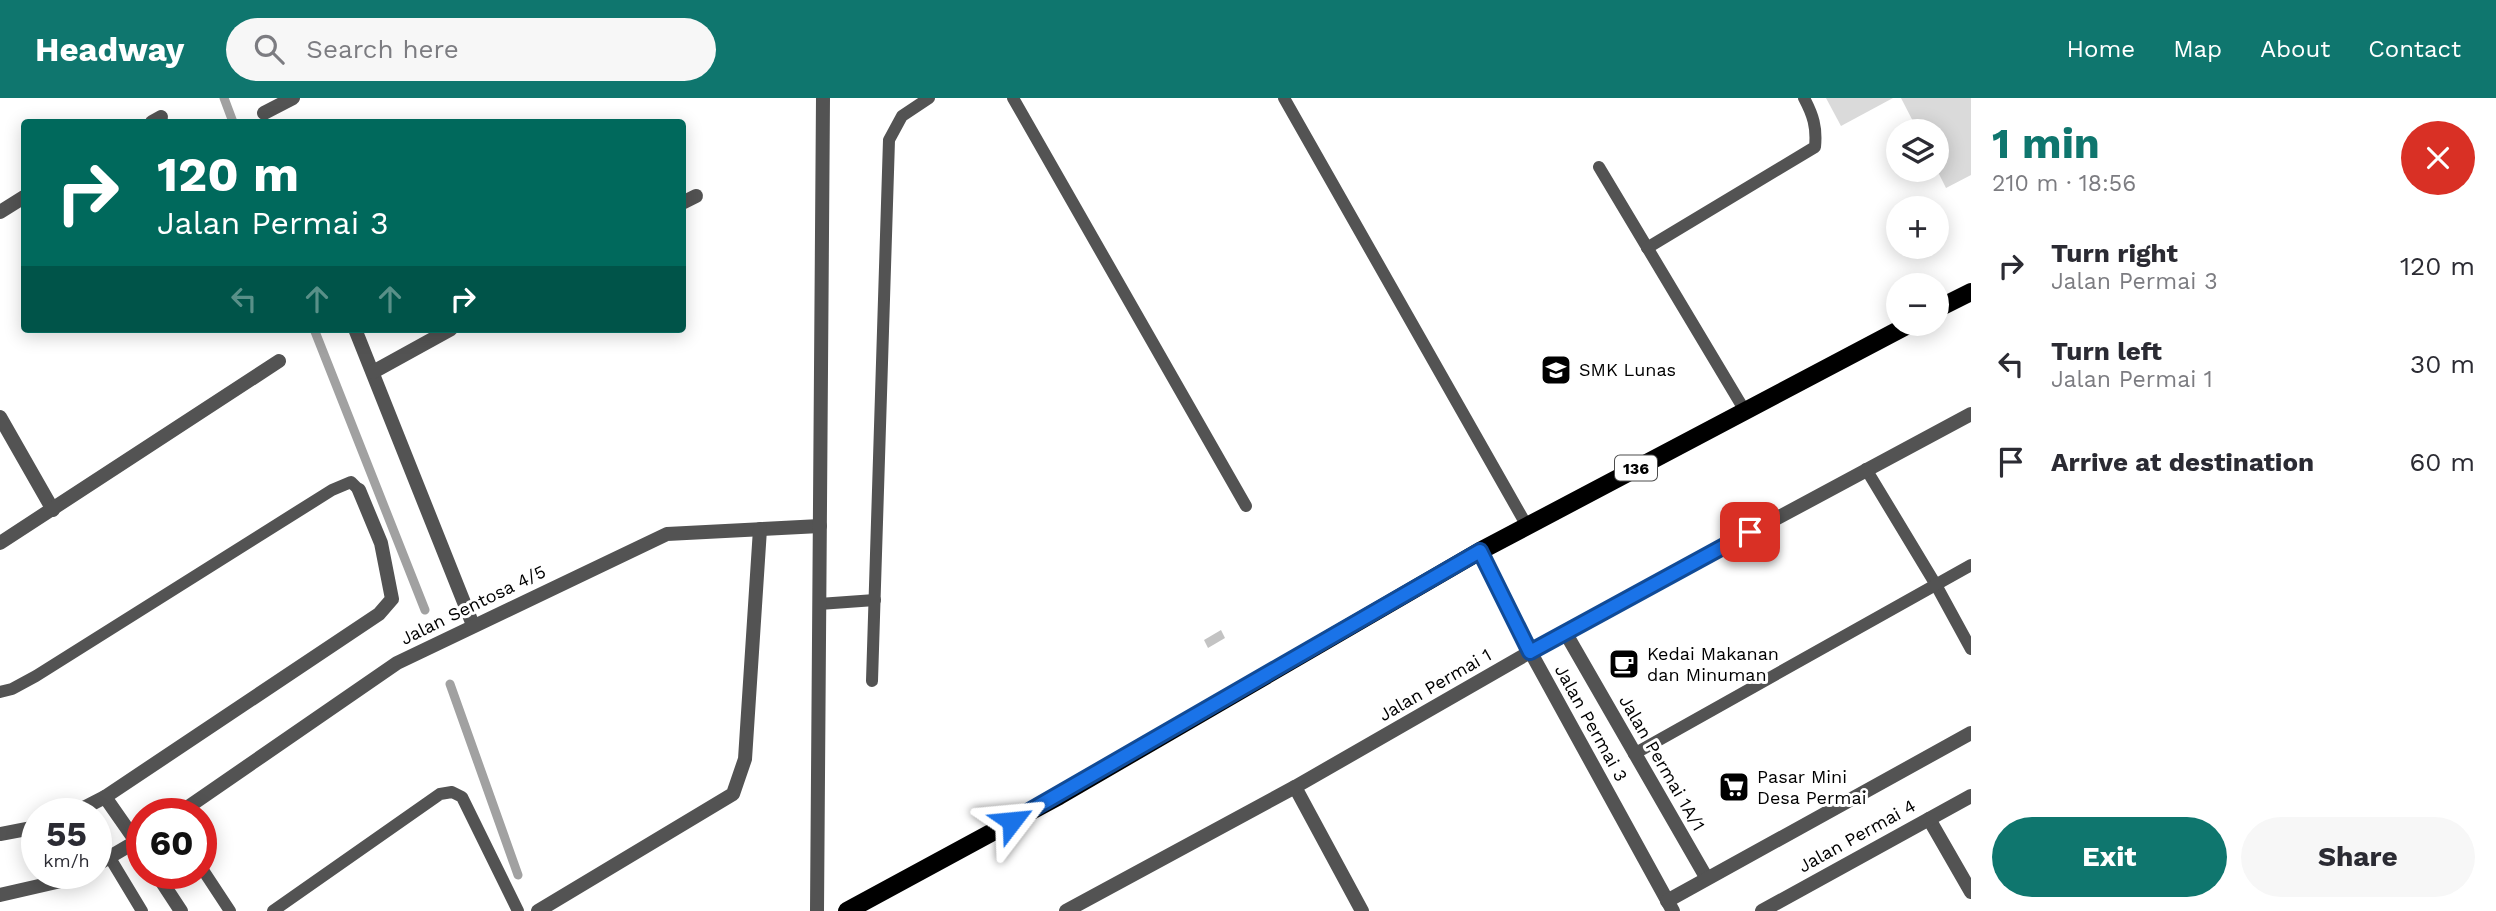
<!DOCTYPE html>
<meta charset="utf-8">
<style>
:root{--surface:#fff;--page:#f7f7f7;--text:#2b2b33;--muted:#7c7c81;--accent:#0f766e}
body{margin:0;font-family:"Work Sans",sans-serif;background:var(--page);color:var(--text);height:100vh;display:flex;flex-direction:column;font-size:26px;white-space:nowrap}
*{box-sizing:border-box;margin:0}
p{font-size:23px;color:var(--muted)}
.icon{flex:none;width:38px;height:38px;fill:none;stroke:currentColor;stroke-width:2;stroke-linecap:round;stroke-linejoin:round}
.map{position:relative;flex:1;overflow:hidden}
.sheet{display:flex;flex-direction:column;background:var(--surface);width:525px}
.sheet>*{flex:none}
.hud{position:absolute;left:21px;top:21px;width:665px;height:214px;border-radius:7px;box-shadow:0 4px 18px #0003;background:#00695c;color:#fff;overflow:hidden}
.fabs{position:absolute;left:1886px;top:21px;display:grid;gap:14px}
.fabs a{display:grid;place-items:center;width:63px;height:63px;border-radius:50%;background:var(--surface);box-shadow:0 4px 18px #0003;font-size:35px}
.speed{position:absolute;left:21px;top:700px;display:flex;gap:14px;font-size:35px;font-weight:700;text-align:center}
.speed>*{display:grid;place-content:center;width:91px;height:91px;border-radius:50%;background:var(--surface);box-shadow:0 4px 18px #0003;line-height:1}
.speed small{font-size:18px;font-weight:400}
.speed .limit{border:10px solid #d22;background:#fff;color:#111}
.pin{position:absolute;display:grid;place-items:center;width:60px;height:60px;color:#fff;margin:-30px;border-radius:14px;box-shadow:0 4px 10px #0006}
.me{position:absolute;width:77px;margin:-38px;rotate:61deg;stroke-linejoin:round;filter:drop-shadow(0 0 5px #0008)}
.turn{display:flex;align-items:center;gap:24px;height:147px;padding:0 21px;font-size:32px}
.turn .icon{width:91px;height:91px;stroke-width:2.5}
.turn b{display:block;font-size:49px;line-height:60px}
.lanes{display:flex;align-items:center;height:66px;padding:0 21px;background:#0003;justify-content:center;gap:35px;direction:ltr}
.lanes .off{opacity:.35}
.round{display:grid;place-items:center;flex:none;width:74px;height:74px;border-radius:37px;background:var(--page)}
.headline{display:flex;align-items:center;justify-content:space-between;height:119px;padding:0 21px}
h1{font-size:42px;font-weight:700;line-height:52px;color:var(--accent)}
.primary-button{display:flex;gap:14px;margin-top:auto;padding:14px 21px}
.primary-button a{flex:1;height:80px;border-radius:42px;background:var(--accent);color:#fff;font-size:28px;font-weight:700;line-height:80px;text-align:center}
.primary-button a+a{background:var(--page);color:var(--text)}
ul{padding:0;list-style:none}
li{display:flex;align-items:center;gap:21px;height:98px;padding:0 21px}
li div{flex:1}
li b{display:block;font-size:26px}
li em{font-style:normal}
header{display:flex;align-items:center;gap:42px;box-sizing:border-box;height:98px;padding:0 35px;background:var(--accent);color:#fff}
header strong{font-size:33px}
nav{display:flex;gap:38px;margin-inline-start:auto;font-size:24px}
.search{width:490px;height:63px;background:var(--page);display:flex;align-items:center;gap:18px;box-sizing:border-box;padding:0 24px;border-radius:38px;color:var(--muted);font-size:26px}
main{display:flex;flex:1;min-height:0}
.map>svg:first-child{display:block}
.green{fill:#dadada}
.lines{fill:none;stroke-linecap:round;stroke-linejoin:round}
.stream{stroke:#a1a1a1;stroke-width:9}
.building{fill:#c3c3c3}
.service{stroke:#535353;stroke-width:12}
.minor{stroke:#535353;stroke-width:14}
.primary{stroke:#000;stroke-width:18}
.route-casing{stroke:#114b97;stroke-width:18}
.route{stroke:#1a73e8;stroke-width:12}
.labels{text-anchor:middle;stroke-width:6;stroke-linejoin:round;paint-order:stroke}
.shield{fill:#fff;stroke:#4c4c4c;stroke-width:2}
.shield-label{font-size:16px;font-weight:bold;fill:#000}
.poi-label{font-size:18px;fill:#000;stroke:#fff;text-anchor:start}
.street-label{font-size:18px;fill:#000;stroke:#fff}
</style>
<header>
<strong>Headway</strong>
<div class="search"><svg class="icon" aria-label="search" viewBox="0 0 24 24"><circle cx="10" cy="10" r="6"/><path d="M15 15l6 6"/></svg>Search here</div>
<nav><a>Home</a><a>Map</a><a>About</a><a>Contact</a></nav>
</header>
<main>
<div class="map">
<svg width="1971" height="813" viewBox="0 0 1971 813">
<rect width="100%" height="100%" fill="#fff"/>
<g class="green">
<polygon points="1826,0 1893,0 1841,28"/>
<polygon points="1901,0 1971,0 1971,77 1946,90 1937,72 1937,33 1918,33"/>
</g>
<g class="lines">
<g class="stream">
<polyline points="224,0 233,24"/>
<polyline points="314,231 425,512"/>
<polyline points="450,586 518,777"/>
</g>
</g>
<polygon class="building" points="1221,532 1225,540 1208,550 1204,542"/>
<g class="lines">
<g class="service">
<polyline points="1013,0 1246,408"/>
<polyline points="1284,0 1527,428"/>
<polyline points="1599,69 1745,313"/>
<path d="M 1647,150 L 1815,49 C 1817,29 1813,17 1804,0"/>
<polyline points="1866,371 1936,487 1971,551"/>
<polyline points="819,506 875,502"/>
<polyline points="872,583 889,42 902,18 929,0"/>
<polyline points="0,594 12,591 36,578 332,392 351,384 359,392"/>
<polyline points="1634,656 1971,467"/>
<polyline points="110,760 142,813"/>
<polyline points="201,769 230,813"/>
<polyline points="273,813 440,696 452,694 462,699 518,813"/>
</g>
<g class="minor">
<polyline points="264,15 293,0"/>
<polyline points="152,24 161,19"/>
<polyline points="682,105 696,98"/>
<polyline points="0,114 24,99"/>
<polyline points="355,231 473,527"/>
<polyline points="373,274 451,231"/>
<polyline points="0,319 53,412"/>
<polyline points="0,445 279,263"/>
<polyline points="1480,453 1530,553 1673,813"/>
<polyline points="1565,534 1706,779"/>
<polyline points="1295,689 1362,813"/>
<polyline points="105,699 142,752"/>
<polyline points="72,716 105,699 379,516 392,501 381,445 359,392"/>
<polyline points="178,716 397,565 667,436 820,428"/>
<polyline points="1929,721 1971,794"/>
<polyline points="0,736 37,729"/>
<polyline points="96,767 142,740"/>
<polyline points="156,775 181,813"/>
<polyline points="0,797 74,780 82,775"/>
<polyline points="1667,803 1971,635"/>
<polyline points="538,813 733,696 745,661 760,431"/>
<polyline points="817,813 823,0"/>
<polyline points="1066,813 1295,689 1565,534 1971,316"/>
<polyline points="1762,813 1971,698"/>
</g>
<g class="primary">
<polyline points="1937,211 1971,194"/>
<polyline points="847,813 1059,698 1480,453 1910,226"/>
</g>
</g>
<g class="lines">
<g class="route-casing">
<polyline id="route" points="1012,723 1480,453 1530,554 1750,434"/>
</g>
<use href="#route" class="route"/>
</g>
<defs>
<g id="school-square" transform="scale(1.575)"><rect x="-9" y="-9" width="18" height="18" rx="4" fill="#000" stroke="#fff"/><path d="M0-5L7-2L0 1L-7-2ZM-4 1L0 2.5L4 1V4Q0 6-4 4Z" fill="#fff"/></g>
<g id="cafe-square" transform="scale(1.575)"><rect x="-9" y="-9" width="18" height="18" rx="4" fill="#000" stroke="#fff"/><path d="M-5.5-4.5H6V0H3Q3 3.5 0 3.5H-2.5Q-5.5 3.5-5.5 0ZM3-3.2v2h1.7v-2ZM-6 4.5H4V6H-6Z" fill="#fff"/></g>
<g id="supermarket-square" transform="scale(1.575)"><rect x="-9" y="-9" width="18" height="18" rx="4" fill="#000" stroke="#fff"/><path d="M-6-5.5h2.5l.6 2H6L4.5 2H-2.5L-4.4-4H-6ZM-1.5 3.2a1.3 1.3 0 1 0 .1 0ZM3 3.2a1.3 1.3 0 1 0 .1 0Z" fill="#fff"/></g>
</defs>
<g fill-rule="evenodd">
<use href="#school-square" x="1556" y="272"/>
<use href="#cafe-square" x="1624" y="566"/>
<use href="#supermarket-square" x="1734" y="689"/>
</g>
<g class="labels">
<rect class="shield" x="1615" y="357.5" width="42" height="25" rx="5"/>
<g class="shield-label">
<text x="1636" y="376">136</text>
</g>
<g class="poi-label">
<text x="1579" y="278">SMK Lunas</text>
<text x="1647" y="562">Kedai Makanan<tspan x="1647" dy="21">dan Minuman</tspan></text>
<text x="1757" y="685">Pasar Mini<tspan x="1757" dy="21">Desa Permai</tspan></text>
</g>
<g class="street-label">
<text transform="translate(473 507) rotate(-26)" y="6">Jalan Sentosa 4/5</text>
<text transform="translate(1435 587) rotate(-30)" y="6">Jalan Permai 1</text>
<text transform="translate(1591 625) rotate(61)" y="6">Jalan Permai 3</text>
<text transform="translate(1662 665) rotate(60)" y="6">Jalan Permai 1A/1</text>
<text transform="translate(1857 738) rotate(-29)" y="6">Jalan Permai 4</text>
</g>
</g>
</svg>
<div class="fabs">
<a><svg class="icon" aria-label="layers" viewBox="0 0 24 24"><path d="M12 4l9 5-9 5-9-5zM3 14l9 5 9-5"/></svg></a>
<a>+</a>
<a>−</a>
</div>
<div class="speed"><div>55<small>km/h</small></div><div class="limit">60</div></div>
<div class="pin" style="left:1750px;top:434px;background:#d93025"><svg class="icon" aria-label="arrive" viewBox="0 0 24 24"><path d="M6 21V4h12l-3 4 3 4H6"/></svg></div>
<svg class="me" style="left:1012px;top:723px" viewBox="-20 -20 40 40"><path d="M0-17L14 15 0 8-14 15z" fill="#1a73e8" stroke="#fff" stroke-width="4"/></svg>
<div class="hud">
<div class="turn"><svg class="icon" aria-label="right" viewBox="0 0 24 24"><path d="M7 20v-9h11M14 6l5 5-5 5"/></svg><div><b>120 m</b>Jalan Permai 3</div></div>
<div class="lanes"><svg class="icon off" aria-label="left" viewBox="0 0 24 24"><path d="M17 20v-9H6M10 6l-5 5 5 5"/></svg><svg class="icon off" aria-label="ahead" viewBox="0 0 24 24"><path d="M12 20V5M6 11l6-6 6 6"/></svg><svg class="icon off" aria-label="ahead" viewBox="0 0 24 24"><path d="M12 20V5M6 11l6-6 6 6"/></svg><svg class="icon" aria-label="right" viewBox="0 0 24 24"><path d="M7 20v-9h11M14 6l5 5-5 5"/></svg></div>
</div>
</div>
<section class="sheet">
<div class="headline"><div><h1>1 min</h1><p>210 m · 18:56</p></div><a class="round" style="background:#d93025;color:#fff"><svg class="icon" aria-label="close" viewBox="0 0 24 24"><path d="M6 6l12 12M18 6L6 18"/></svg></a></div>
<ul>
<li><svg class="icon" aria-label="right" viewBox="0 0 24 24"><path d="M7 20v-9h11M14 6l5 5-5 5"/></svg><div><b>Turn right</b><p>Jalan Permai 3</p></div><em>120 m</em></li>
<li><svg class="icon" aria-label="left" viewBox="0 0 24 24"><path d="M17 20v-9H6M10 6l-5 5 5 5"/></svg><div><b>Turn left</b><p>Jalan Permai 1</p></div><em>30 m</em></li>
<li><svg class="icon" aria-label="arrive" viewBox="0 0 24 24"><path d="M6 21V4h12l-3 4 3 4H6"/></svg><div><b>Arrive at destination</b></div><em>60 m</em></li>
</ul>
<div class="primary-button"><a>Exit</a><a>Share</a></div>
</section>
</main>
